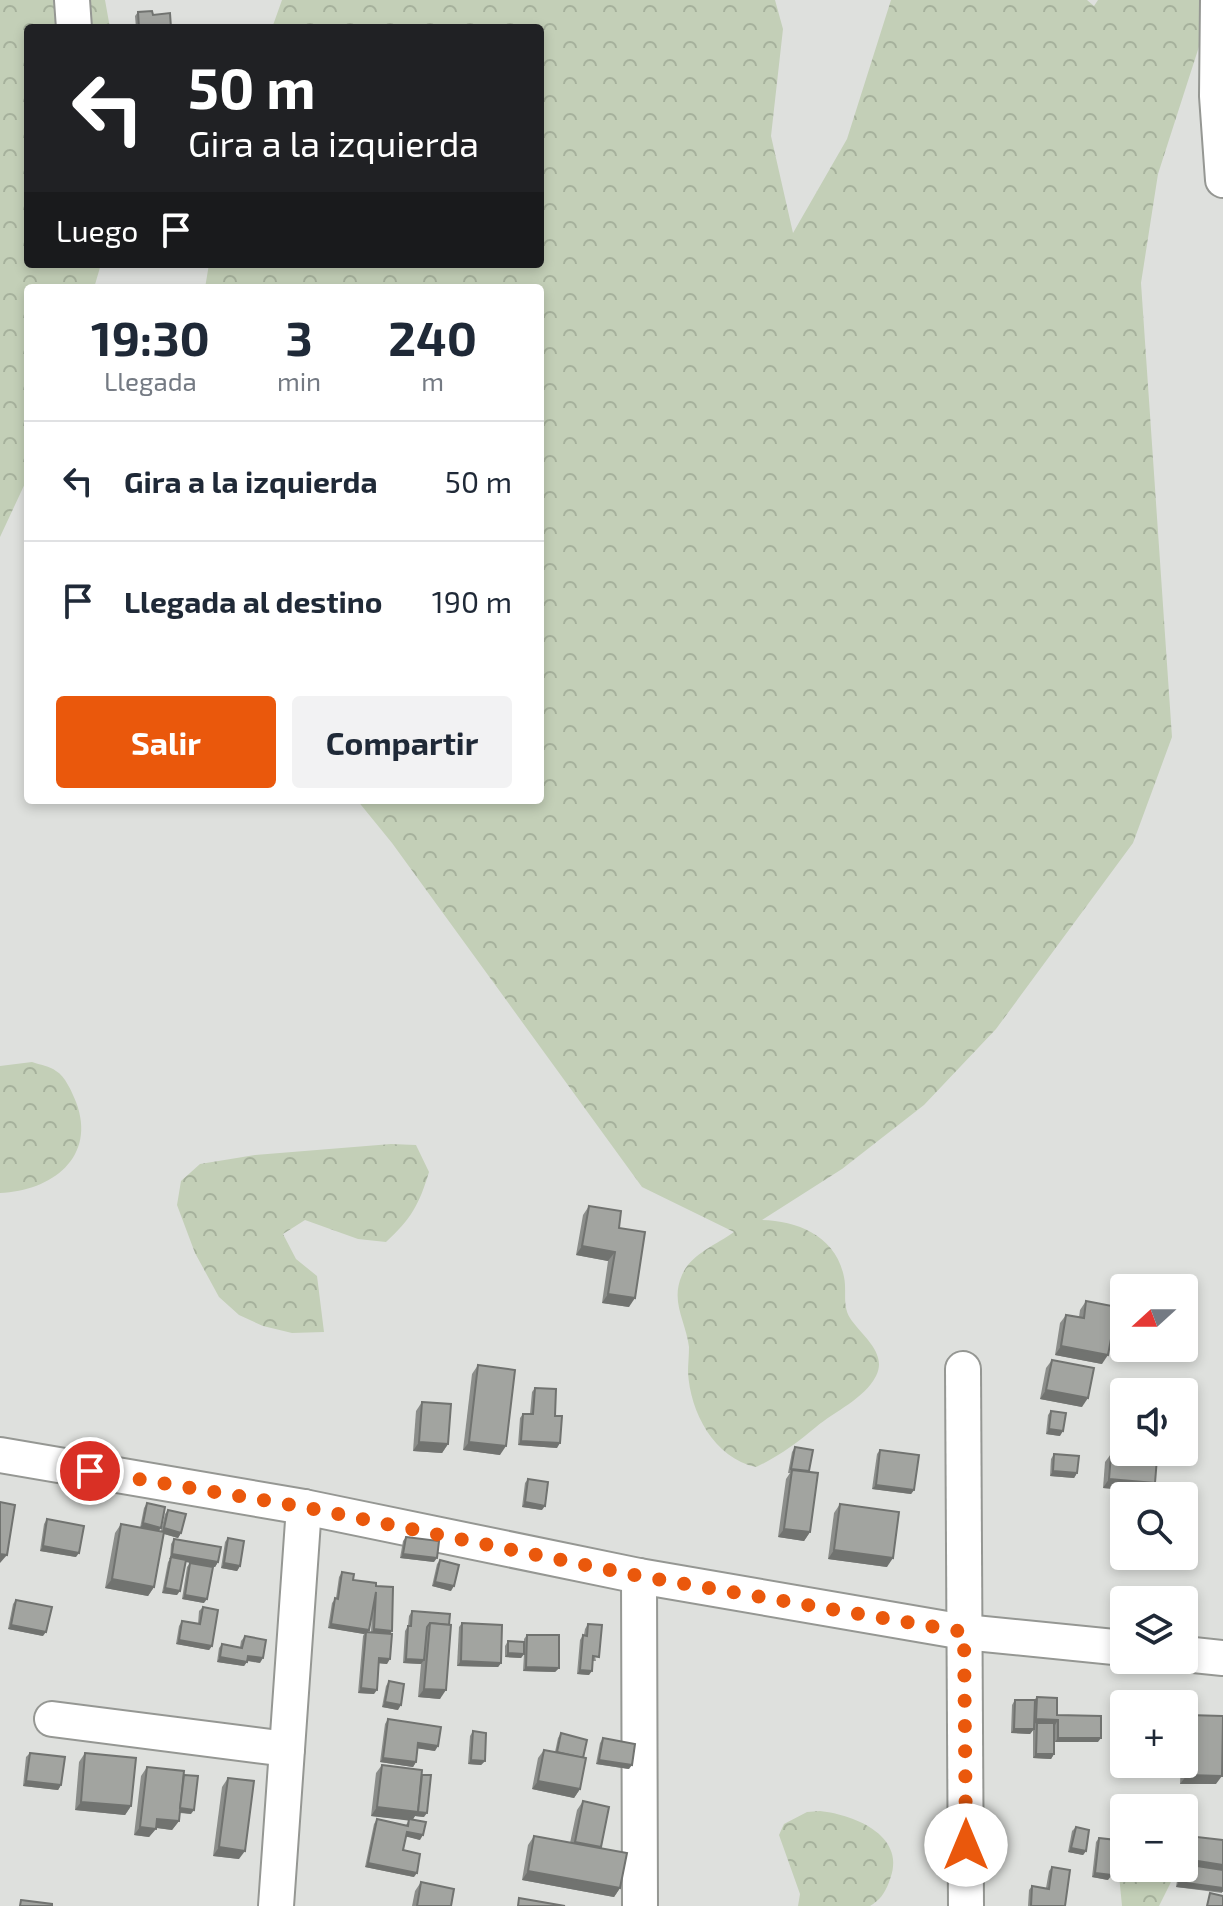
<!DOCTYPE html>
<html lang="es">
<meta charset="utf-8">
<style>
:root{--surface:#fff;--page:#f2f2f3;--text:#1f2937;--muted:#747a83;--line:#e0e1e3;--accent:#ea580c}
body{margin:0;font-family:"Exo 2",sans-serif;background:var(--page);color:var(--text);height:100vh;display:flex;flex-direction:column;font-size:30px;white-space:nowrap}
*{box-sizing:border-box;margin:0}
p{font-size:26px;color:var(--muted)}
.icon{flex:none;width:44px;height:44px;fill:none;stroke:currentColor;stroke-width:2;stroke-linecap:round;stroke-linejoin:round}
.map{position:relative;flex:1;overflow:hidden}
.side{position:absolute;left:24px;top:284px;width:520px;height:520px;display:flex;flex-direction:column;background:var(--surface);border-radius:8px;box-shadow:0 4px 12px #0003}
.side>*{flex:none}
.hud{position:absolute;left:24px;top:24px;width:520px;height:244px;border-radius:8px;box-shadow:0 4px 12px #0003;background:#202124;color:#fff;overflow:hidden}
.needle{width:52px;rotate:249deg}
.fabs{position:absolute;left:1110px;top:1274px;display:grid;gap:16px}
.fabs a{display:grid;place-items:center;width:88px;height:88px;border-radius:8px;background:var(--surface);box-shadow:0 4px 12px #0003;font-size:40px}
.pin{position:absolute;display:grid;place-items:center;width:68px;height:68px;color:#fff;margin:-34px;border:4px solid #fff;border-radius:50%;box-shadow:0 2px 8px #0007}
.me{position:absolute;width:88px;margin:-44px;rotate:0deg;stroke-linejoin:round;filter:drop-shadow(0 0 6px #0008)}
.turn{display:flex;align-items:center;gap:28px;height:168px;padding:0 32px;font-size:36px}
.turn .icon{width:104px;height:104px;stroke-width:2.5}
.turn b{display:block;font-size:56px;line-height:68px}
.then{display:flex;align-items:center;height:76px;padding:0 32px;background:#0003;gap:16px;font-size:30px}
.eta{display:flex;justify-content:space-evenly;align-items:center;height:136px;text-align:center}
.eta b{font-size:48px;font-weight:700;line-height:56px}
.button{display:flex;gap:16px;margin-top:auto;padding:16px 32px}
.button a{flex:1;height:92px;border-radius:8px;background:var(--accent);color:#fff;font-size:32px;font-weight:700;line-height:92px;text-align:center}
.button a+a{background:var(--page);color:var(--text)}
ul{padding:0;list-style:none}
li{display:flex;align-items:center;gap:24px;height:120px;padding:0 32px;border-top:2px solid var(--line)}
li div{flex:1}
li b{display:block;font-size:30px}
li em{font-style:normal}
.map>svg:first-child{display:block}
.forest{fill:url(#forest-crowns)}
.lines{fill:none;stroke-linecap:round;stroke-linejoin:round}
.minor-casing{stroke:#959793;stroke-width:38}
.minor{stroke:#fff;stroke-width:34}
.wall{fill:#8b8d8a;fill-rule:evenodd}
.shaded-wall{fill:#717370}
.building{fill:#a2a4a0;stroke:#717370;stroke-width:2}
.route{stroke:#ea580c;stroke-width:14;stroke-dasharray:0 25.2}
</style>
<div class="map">
<svg width="1223" height="1906" viewBox="0 0 1223 1906">
<defs>
<pattern id="forest-crowns" width="20" height="18" patternUnits="userSpaceOnUse" patternTransform="scale(2)"><rect width="20" height="18" fill="#c3cfb7"/><path d="M2 6a3 3 0 1 1 6 0M12 15a3 3 0 1 1 6 0" fill="none" stroke="#a6b19c"/></pattern>
</defs>
<rect width="100%" height="100%" fill="#dee0dd"/>
<g class="forest">
<polygon points="0,0 105,0 110,28 28,28 28,264 101,264 94,288 28,288 28,477 0,537"/>
<path d="M 282,0 L 775,0 L 783,29 L 771,136 L 793,233 L 847,139 L 891,0 L 1087,0 L 1094,6 L 1098,0 L 1214,0 L 1158,174 L 1141,283 L 1172,737 L 1133,843 L 996,1029 L 924,1105 L 842,1169 L 762,1220 C 798,1221 836,1236 844,1277 C 847,1291 842,1305 850,1318 C 861,1335 888,1353 876,1376 C 864,1399 835,1411 816,1427 C 798,1442 778,1457 756,1467 C 714,1458 690,1412 688,1372 C 688,1364 689,1356 689,1347 C 686,1321 670,1302 682,1275 C 691,1254 716,1245 734,1232 L 642,1187 L 392,843 L 357,800 L 540,800 L 540,288 L 205,288 L 209,264 L 540,264 L 540,28 L 272,28 Z"/>
<path d="M 32,1062 C 40,1065 50,1066 56,1071 C 65,1076 72,1092 76,1102 C 97,1157 52,1191 0,1193 L 0,1066 Z"/>
<path d="M 391,1144 L 416,1145 L 429,1172 C 419,1205 411,1219 386,1242 L 358,1239 L 305,1220 L 283,1234 L 296,1259 L 317,1276 L 324,1332 L 292,1333 L 263,1326 L 239,1315 L 219,1297 L 195,1253 L 177,1205 L 181,1181 L 200,1164 L 255,1155 Z"/>
<path d="M 820,1811 C 856,1815 909,1837 889,1882 C 885,1893 880,1900 870,1906 L 798,1906 L 800,1894 L 779,1835 L 784,1824 L 807,1812 Z"/>
<polygon points="1124,1857 1124,1868 1171,1868 1173,1878 1159,1906 1122,1906 1119,1875"/>
</g>
<g class="lines">
<g class="minor-casing">
<g id="minor">
<polyline points="72,0 74,28"/>
<polyline points="1218,0 1217,96 1223,180"/>
<polyline points="963,1369 966,1906"/>
<polyline points="0,1455 304,1507 639,1576 964,1632 1124,1648"/>
<polyline points="639,1576 640,1906"/>
<polyline points="1184,1654 1223,1658"/>
<polyline points="52,1719 287,1749"/>
<polyline points="276,1906 304,1507"/>
</g>
</g>
<use href="#minor" class="minor"/>
</g>
<g class="wall">
<polygon points="138,12 153,15 171,28 136,28 135,16"/>
<polygon points="589,1206 619,1228 629,1307 602,1303 608,1261 576,1255 583,1215"/>
<polygon points="1086,1301 1102,1364 1055,1355 1060,1323 1066,1315 1079,1317 1080,1310"/>
<polygon points="1052,1360 1082,1407 1040,1399 1046,1368"/>
<polygon points="478,1365 500,1455 463,1450 472,1374"/>
<polygon points="535,1388 555,1416 557,1448 518,1445 520,1418 523,1414 530,1414 532,1392"/>
<polygon points="422,1402 448,1444 442,1453 413,1451 416,1411"/>
<polygon points="1051,1411 1060,1436 1046,1434 1048,1415"/>
<polygon points="795,1447 809,1472 810,1532 804,1541 778,1537 786,1479 790,1473 788,1473 792,1452"/>
<polygon points="880,1450 914,1490 911,1494 872,1489 877,1454"/>
<polygon points="1054,1454 1077,1473 1074,1478 1050,1476 1051,1459"/>
<polygon points="1111,1454 1155,1483 1149,1492 1103,1488 1105,1462"/>
<polygon points="528,1479 542,1510 522,1507 525,1483"/>
<polygon points="147,1503 159,1531 161,1531 165,1514 168,1510 181,1533 178,1538 164,1534 154,1587 148,1596 105,1588 115,1533 121,1524 140,1528 144,1508"/>
<polygon points="840,1504 887,1567 828,1559 834,1513"/>
<polygon points="47,1519 76,1557 40,1551 44,1524"/>
<polygon points="406,1537 434,1562 400,1558 403,1541"/>
<polygon points="228,1538 240,1566 237,1571 221,1568 225,1542"/>
<polygon points="174,1539 218,1562 215,1567 186,1562 177,1595 162,1593 168,1562 170,1559 171,1544"/>
<polygon points="440,1560 451,1591 432,1586 437,1564"/>
<polygon points="190,1563 204,1603 182,1599 187,1567"/>
<path d="M 342,1572 L 353,1580 L 376,1586 L 392,1631 L 390,1634 L 387,1664 L 379,1663 L 374,1694 L 358,1693 L 363,1636 L 364,1634 L 328,1628 L 332,1603 L 336,1598 L 339,1577 ZM 372,1615 L 371,1632 L 368,1632 L 369,1630 Z"/>
<polygon points="16,1600 43,1636 8,1629 13,1604"/>
<polygon points="203,1607 212,1646 209,1650 176,1644 179,1626 182,1621 198,1624 199,1611"/>
<polygon points="412,1611 450,1614 440,1699 418,1697 421,1664 403,1663 405,1631 408,1626 409,1616"/>
<polygon points="462,1623 501,1663 498,1667 457,1666 459,1627"/>
<polygon points="588,1624 596,1661 592,1661 589,1675 577,1674 580,1640 583,1635 584,1635 585,1629"/>
<polygon points="527,1635 559,1668 555,1672 523,1671 524,1654 521,1658 505,1657 505,1646 508,1641 524,1642 524,1639"/>
<polygon points="245,1636 260,1663 247,1661 244,1666 217,1662 219,1648 222,1644 240,1647 241,1641"/>
<polygon points="389,1681 398,1710 382,1707 386,1686"/>
<polygon points="1037,1697 1057,1715 1098,1742 1055,1742 1054,1754 1051,1759 1033,1758 1033,1730 1030,1734 1011,1733 1012,1705 1015,1700 1034,1700"/>
<polygon points="1188,1715 1216,1784 1180,1784 1181,1764 1184,1764 1184,1721"/>
<polygon points="388,1719 435,1751 418,1748 416,1762 413,1767 380,1762 385,1724"/>
<polygon points="1124,1723 1124,1763 1122,1763 1120,1728"/>
<polygon points="473,1731 485,1761 481,1765 468,1764 470,1736"/>
<polygon points="561,1733 583,1758 580,1789 574,1798 532,1789 538,1758 544,1750 555,1752 558,1738"/>
<polygon points="603,1738 629,1769 596,1764 600,1743"/>
<polygon points="30,1753 61,1785 58,1790 23,1786 26,1757"/>
<polygon points="85,1753 131,1806 125,1815 75,1810 79,1762"/>
<polygon points="382,1765 424,1817 415,1816 412,1820 420,1840 406,1836 403,1850 414,1877 365,1867 374,1824 377,1819 406,1825 409,1820 371,1816 376,1773"/>
<polygon points="147,1767 184,1775 191,1814 180,1813 179,1821 172,1830 156,1828 149,1837 134,1835 141,1776"/>
<polygon points="228,1778 239,1859 213,1856 222,1787"/>
<polygon points="583,1801 601,1847 600,1848 620,1888 614,1897 522,1880 528,1845 534,1836 570,1843 577,1810"/>
<polygon points="1076,1827 1086,1851 1083,1855 1068,1852 1072,1831"/>
<polygon points="1188,1836 1223,1840 1222,1893 1176,1887 1179,1868 1184,1868 1184,1842"/>
<polygon points="1099,1838 1108,1880 1092,1877 1096,1842"/>
<polygon points="1052,1867 1065,1906 1028,1906 1029,1890 1032,1886 1046,1888 1049,1871"/>
<polygon points="421,1882 451,1906 412,1906 415,1891"/>
</g>
<g class="shaded-wall">
<polygon points="582,1246 615,1252 608,1261 576,1255"/>
<polygon points="608,1294 635,1298 629,1307 602,1303"/>
<polygon points="1061,1346 1108,1355 1102,1364 1055,1355"/>
<polygon points="1046,1390 1088,1398 1082,1407 1040,1399"/>
<polygon points="1049,1429 1063,1431 1060,1436 1046,1434"/>
<polygon points="521,1441 560,1443 557,1448 518,1445"/>
<polygon points="419,1442 448,1444 442,1453 413,1451"/>
<polygon points="469,1442 506,1446 500,1455 463,1450"/>
<polygon points="1053,1471 1077,1473 1074,1478 1050,1476"/>
<polygon points="1109,1479 1155,1483 1149,1492 1103,1488"/>
<polygon points="876,1485 914,1490 911,1494 872,1489"/>
<polygon points="525,1502 545,1506 542,1510 522,1507"/>
<polygon points="143,1523 161,1528 158,1532 140,1528"/>
<polygon points="164,1528 181,1533 178,1538 161,1533"/>
<polygon points="784,1529 810,1532 804,1541 778,1537"/>
<polygon points="43,1546 79,1553 76,1557 40,1551"/>
<polygon points="834,1550 893,1558 887,1567 828,1559"/>
<polygon points="0,1554 7,1555 0,1563"/>
<polygon points="172,1554 218,1562 215,1567 169,1559"/>
<polygon points="403,1554 437,1558 434,1562 400,1558"/>
<polygon points="1149,1556 1184,1556 1178,1564 1146,1559"/>
<polygon points="224,1563 240,1566 237,1571 221,1568"/>
<polygon points="112,1579 154,1587 148,1596 105,1588"/>
<polygon points="435,1582 454,1586 451,1591 432,1586"/>
<polygon points="165,1588 180,1591 177,1595 162,1593"/>
<polygon points="185,1595 207,1599 204,1603 182,1599"/>
<polygon points="331,1624 369,1630 366,1634 366,1632 364,1634 328,1628"/>
<polygon points="11,1625 46,1632 43,1636 8,1629"/>
<polygon points="374,1629 392,1631 389,1635 371,1634"/>
<polygon points="179,1640 212,1646 209,1650 176,1644"/>
<polygon points="508,1653 524,1654 521,1658 505,1657"/>
<polygon points="248,1656 263,1658 260,1663 245,1660"/>
<polygon points="220,1657 247,1662 244,1666 217,1662"/>
<polygon points="379,1658 390,1659 387,1664 376,1663"/>
<polygon points="406,1659 424,1660 421,1664 403,1663"/>
<polygon points="461,1661 501,1663 498,1667 457,1666"/>
<polygon points="526,1667 559,1668 555,1672 523,1671"/>
<polygon points="580,1670 592,1671 589,1675 577,1674"/>
<polygon points="361,1688 377,1690 374,1694 358,1693"/>
<polygon points="424,1689 446,1690 440,1699 418,1697"/>
<polygon points="385,1702 401,1705 398,1710 382,1707"/>
<polygon points="1036,1719 1058,1720 1055,1725 1032,1723"/>
<polygon points="1014,1729 1034,1729 1030,1734 1011,1733"/>
<polygon points="1058,1738 1101,1738 1098,1742 1055,1742"/>
<polygon points="418,1743 438,1746 435,1751 415,1748"/>
<polygon points="1036,1754 1054,1754 1051,1759 1033,1758"/>
<polygon points="383,1758 416,1762 413,1767 380,1762"/>
<polygon points="471,1760 485,1761 481,1765 468,1764"/>
<polygon points="599,1760 632,1765 629,1769 596,1764"/>
<polygon points="1187,1775 1222,1776 1216,1784 1180,1784"/>
<polygon points="26,1781 61,1785 58,1790 23,1786"/>
<polygon points="538,1781 580,1789 574,1798 532,1789"/>
<polygon points="81,1802 131,1806 125,1815 75,1810"/>
<polygon points="377,1807 427,1813 424,1817 415,1816 412,1821 371,1816"/>
<polygon points="180,1808 194,1810 191,1814 177,1812"/>
<polygon points="157,1819 179,1821 172,1830 151,1827"/>
<polygon points="140,1827 156,1829 149,1837 134,1835"/>
<polygon points="407,1832 423,1835 420,1840 404,1836"/>
<polygon points="575,1842 601,1847 595,1855 569,1850"/>
<polygon points="219,1847 245,1851 239,1859 213,1856"/>
<polygon points="1071,1848 1086,1851 1083,1855 1068,1852"/>
<polygon points="1185,1859 1223,1865 1223,1874 1184,1868"/>
<polygon points="368,1863 417,1873 414,1877 365,1867"/>
<polygon points="528,1871 620,1888 614,1897 522,1880"/>
<polygon points="1095,1873 1112,1875 1108,1880 1092,1877"/>
<polygon points="1179,1882 1223,1888 1223,1892 1176,1887"/>
</g>
<g class="building">
<polygon points="152,11 153,15 170,13 171,28 139,28 138,12"/>
<polygon points="589,1206 621,1211 619,1228 645,1232 635,1298 608,1294 615,1252 582,1246"/>
<polygon points="1086,1301 1117,1307 1108,1355 1061,1346 1066,1315 1084,1318"/>
<polygon points="1052,1360 1094,1368 1088,1398 1046,1390"/>
<polygon points="478,1365 515,1370 506,1446 469,1442"/>
<polygon points="535,1388 556,1389 555,1416 562,1416 560,1443 521,1441 523,1414 533,1414"/>
<polygon points="422,1402 451,1404 448,1444 419,1442"/>
<polygon points="1051,1411 1066,1413 1063,1431 1049,1429"/>
<polygon points="795,1447 813,1450 809,1471 791,1469"/>
<polygon points="880,1450 919,1455 914,1490 876,1485"/>
<polygon points="1054,1454 1079,1456 1077,1473 1053,1471"/>
<polygon points="1111,1454 1157,1458 1155,1483 1109,1479"/>
<polygon points="792,1470 818,1473 810,1532 784,1529"/>
<polygon points="528,1479 548,1482 545,1506 525,1502"/>
<polygon points="0,1502 15,1505 7,1555 0,1554"/>
<polygon points="147,1503 165,1507 161,1528 143,1523"/>
<polygon points="840,1504 899,1512 893,1558 834,1550"/>
<polygon points="168,1510 186,1514 181,1533 164,1528"/>
<polygon points="1184,1518 1189,1519 1184,1555"/>
<polygon points="47,1519 84,1526 79,1553 43,1546"/>
<polygon points="121,1524 164,1532 154,1587 112,1579"/>
<polygon points="406,1537 439,1541 437,1558 403,1554"/>
<polygon points="228,1538 244,1541 240,1566 224,1563"/>
<polygon points="174,1539 221,1547 218,1562 172,1554"/>
<polygon points="171,1557 186,1560 180,1591 165,1588"/>
<polygon points="440,1560 459,1565 454,1586 435,1582"/>
<polygon points="190,1563 213,1567 207,1599 185,1595"/>
<polygon points="342,1572 354,1574 353,1580 376,1583 376,1586 393,1587 392,1631 374,1629 376,1592 369,1630 331,1624 335,1598 338,1599"/>
<polygon points="16,1600 52,1607 46,1632 11,1625"/>
<polygon points="203,1607 218,1610 212,1646 179,1640 182,1621 200,1624"/>
<polygon points="412,1611 450,1614 449,1625 430,1623 427,1627 424,1660 406,1659 408,1626 411,1626"/>
<polygon points="430,1623 451,1625 446,1690 424,1689"/>
<polygon points="462,1623 502,1625 501,1663 461,1661"/>
<polygon points="588,1624 602,1625 599,1657 593,1656 592,1671 580,1670 583,1635 587,1636"/>
<polygon points="366,1632 392,1634 390,1659 379,1658 377,1690 361,1688"/>
<polygon points="527,1635 559,1635 559,1668 526,1667"/>
<polygon points="245,1636 266,1640 263,1658 248,1656 247,1662 220,1657 222,1644 242,1648"/>
<polygon points="508,1641 524,1642 524,1654 508,1653"/>
<polygon points="389,1681 404,1684 401,1705 385,1702"/>
<polygon points="1037,1697 1057,1698 1057,1715 1101,1716 1101,1738 1058,1738 1058,1720 1036,1719"/>
<polygon points="1015,1700 1035,1700 1034,1729 1014,1729"/>
<polygon points="1188,1715 1223,1716 1222,1776 1187,1775"/>
<polygon points="388,1719 441,1727 438,1746 418,1743 416,1762 383,1758"/>
<polygon points="1037,1723 1054,1723 1054,1754 1036,1754"/>
<polygon points="473,1731 486,1733 485,1761 471,1760"/>
<polygon points="561,1733 587,1740 583,1758 557,1752"/>
<polygon points="603,1738 635,1744 632,1765 599,1760"/>
<polygon points="544,1750 586,1758 580,1789 538,1781"/>
<polygon points="30,1753 65,1757 61,1785 26,1781"/>
<polygon points="85,1753 136,1758 131,1806 81,1802"/>
<polygon points="382,1765 422,1770 418,1812 377,1807"/>
<polygon points="147,1767 184,1771 179,1821 157,1819 156,1829 140,1827"/>
<polygon points="184,1775 198,1776 194,1810 180,1808"/>
<polygon points="422,1775 431,1775 427,1813 418,1812"/>
<polygon points="228,1778 254,1781 245,1851 219,1847"/>
<polygon points="583,1801 609,1807 601,1847 575,1842"/>
<polygon points="377,1819 408,1826 409,1819 426,1822 423,1835 407,1832 403,1850 420,1854 417,1873 368,1863"/>
<polygon points="1076,1827 1089,1830 1086,1851 1071,1848"/>
<polygon points="534,1836 627,1853 620,1888 528,1871"/>
<polygon points="1188,1836 1223,1840 1223,1865 1185,1859"/>
<polygon points="1099,1838 1116,1840 1112,1875 1095,1873"/>
<polygon points="1184,1864 1223,1870 1223,1888 1179,1882 1181,1868 1184,1868"/>
<polygon points="1052,1867 1070,1870 1065,1906 1031,1906 1032,1886 1049,1889"/>
<polygon points="421,1882 454,1889 451,1906 417,1906"/>
<polygon points="1210,1893 1223,1896 1223,1906 1207,1906"/>
<polygon points="519,1898 565,1906 518,1906"/>
<polygon points="21,1900 52,1904 52,1906 20,1906"/>
</g>
<g class="lines">
<polyline class="route" points="90,1471 304,1507 639,1576 964,1632 966,1845"/>
</g>
</svg>
<div class="fabs">
<a><svg class="needle" viewBox="-14 -14 28 28"><path d="M0-13l5 13h-10z" fill="#e53935"/><path d="M0 13l5-13h-10z" fill="#747a83"/></svg></a>
<a><svg class="icon" aria-label="sound" viewBox="0 0 24 24"><path d="M4 9h4l5-4v14l-5-4H4zM17 9q2 3 0 6"/></svg></a>
<a><svg class="icon" aria-label="search" viewBox="0 0 24 24"><circle cx="10" cy="10" r="6"/><path d="M15 15l6 6"/></svg></a>
<a><svg class="icon" aria-label="layers" viewBox="0 0 24 24"><path d="M12 4l9 5-9 5-9-5zM3 14l9 5 9-5"/></svg></a>
<a>+</a>
<a>−</a>
</div>
<div class="pin" style="left:90px;top:1471px;background:#d93025"><svg class="icon" aria-label="arrive" viewBox="0 0 24 24"><path d="M6 21V4h12l-3 4 3 4H6"/></svg></div>
<svg class="me" style="left:966px;top:1845px" viewBox="-20 -20 40 40"><circle r="19" fill="#fff"/><path d="M0-13L10 11 0 6-10 11z" fill="#ea580c"/></svg>
<div class="hud">
<div class="turn"><svg class="icon" aria-label="left" viewBox="0 0 24 24"><path d="M17 20v-9H6M10 6l-5 5 5 5"/></svg><div><b>50 m</b>Gira a la izquierda</div></div>
<div class="then">Luego<svg class="icon" aria-label="arrive" viewBox="0 0 24 24"><path d="M6 21V4h12l-3 4 3 4H6"/></svg></div>
</div>
<section class="side">
<div class="eta">
<div><b>19:30</b><p>Llegada</p></div>
<div><b>3</b><p>min</p></div>
<div><b>240</b><p>m</p></div>
</div>
<ul>
<li><svg class="icon" aria-label="left" viewBox="0 0 24 24"><path d="M17 20v-9H6M10 6l-5 5 5 5"/></svg><div><b>Gira a la izquierda</b></div><em>50 m</em></li>
<li><svg class="icon" aria-label="arrive" viewBox="0 0 24 24"><path d="M6 21V4h12l-3 4 3 4H6"/></svg><div><b>Llegada al destino</b></div><em>190 m</em></li>
</ul>
<div class="button"><a>Salir</a><a>Compartir</a></div>
</section>
</div>
